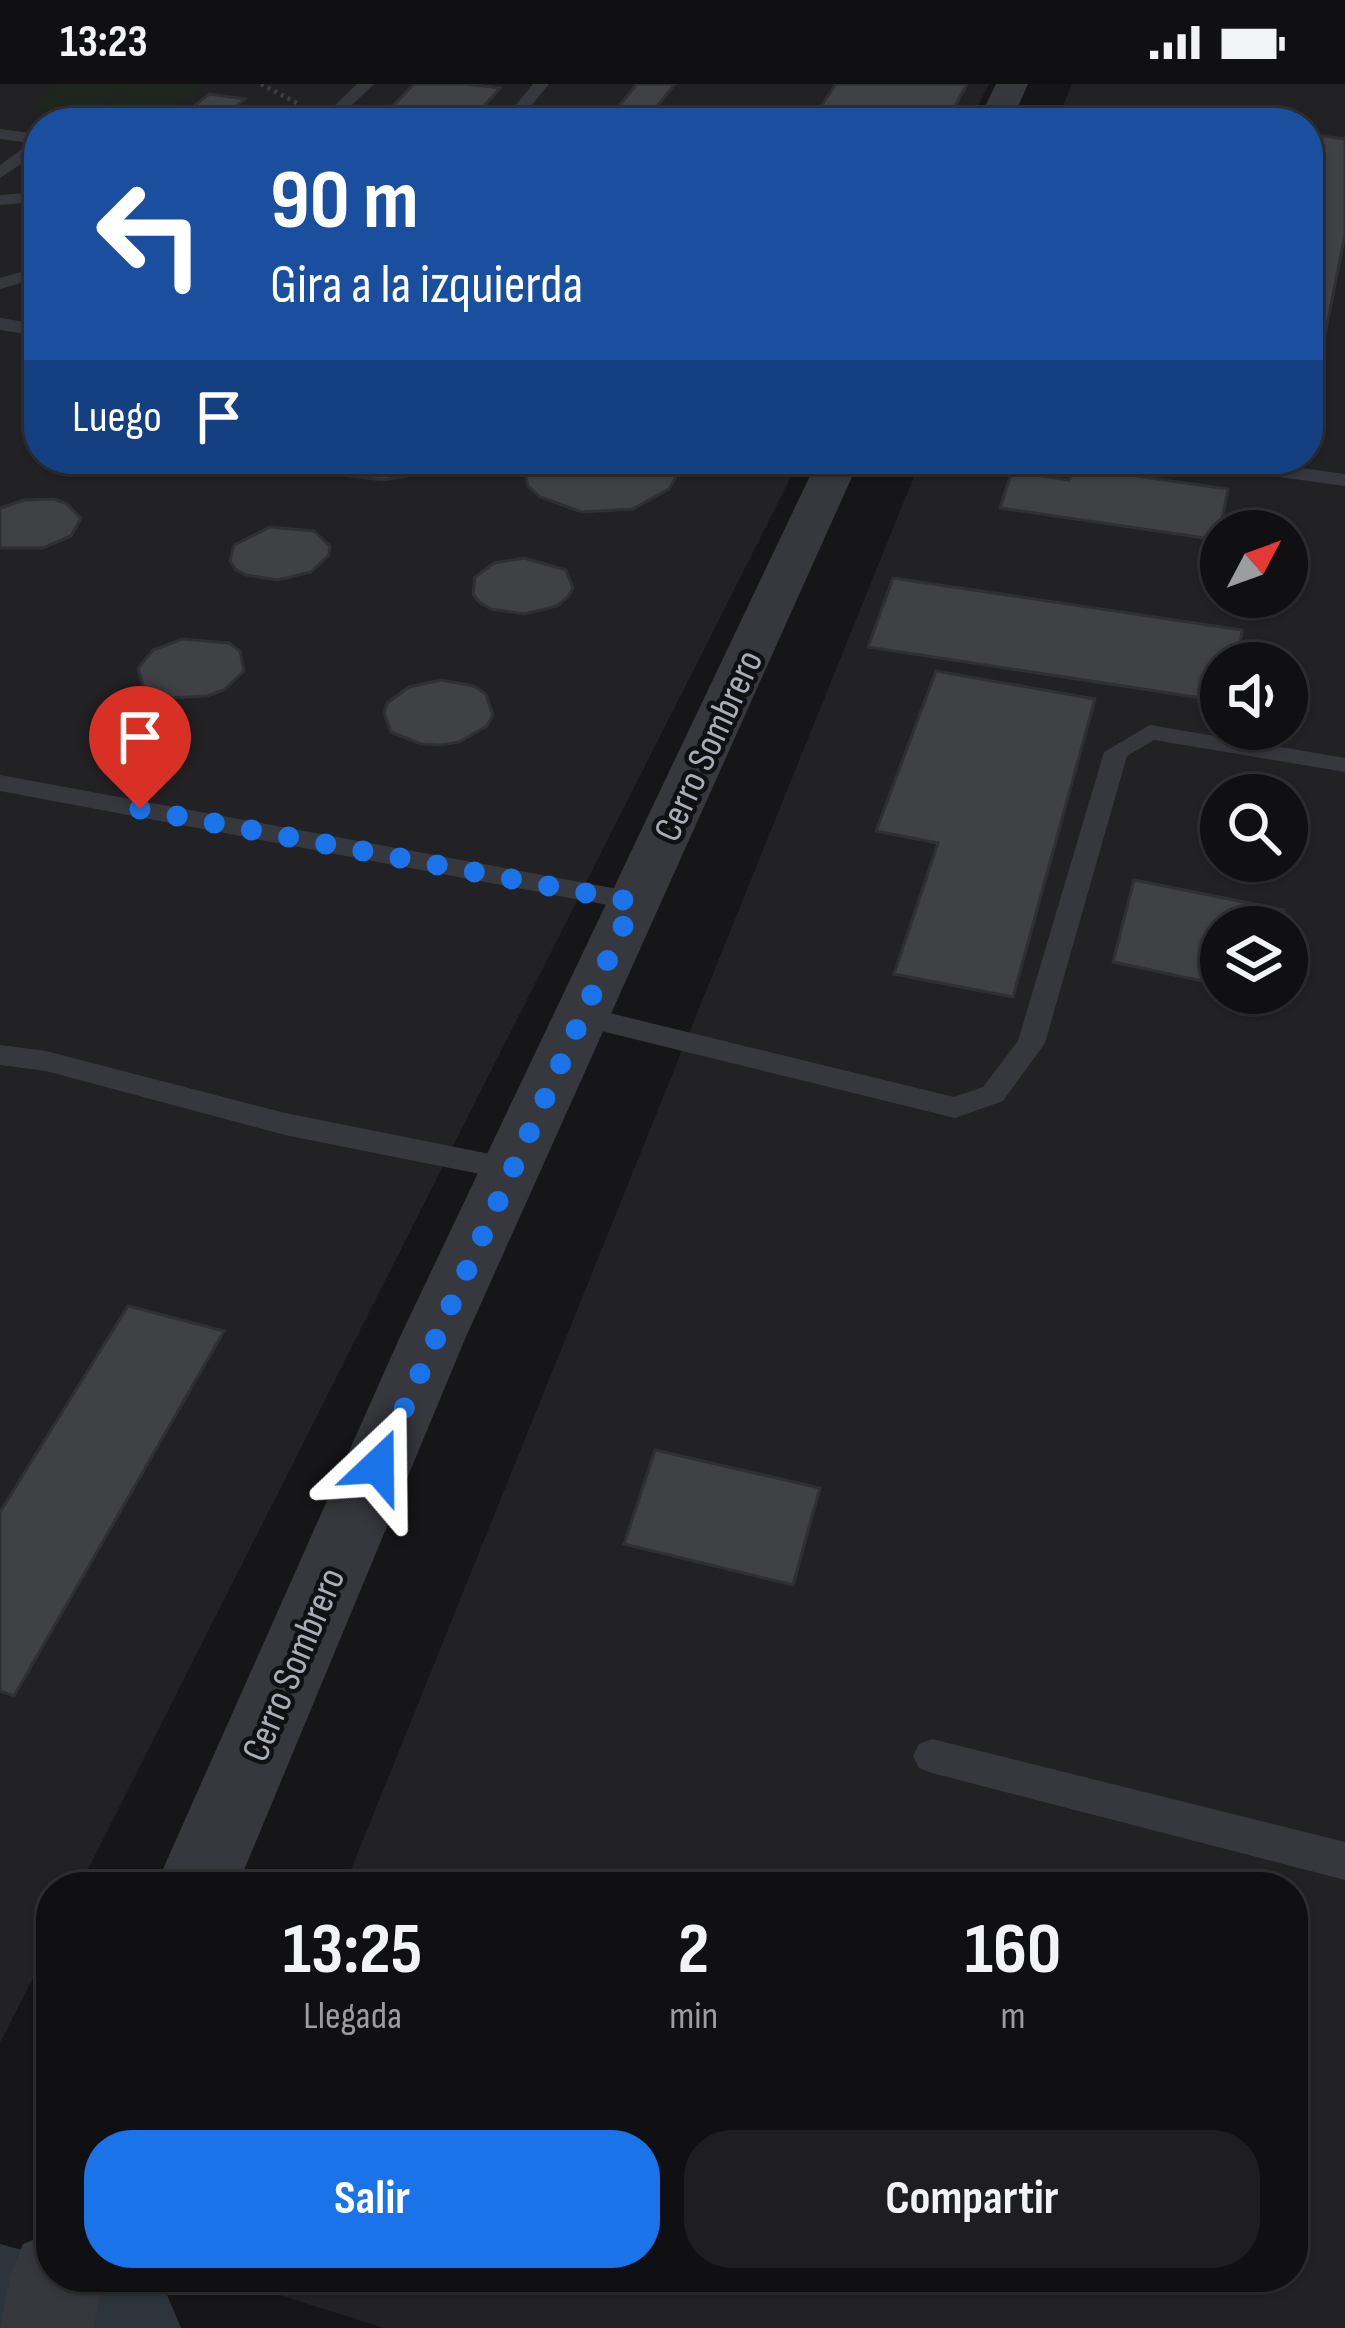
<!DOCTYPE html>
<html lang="es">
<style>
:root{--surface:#101012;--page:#1e1e20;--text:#f1f3f6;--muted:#9c9d9f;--line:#303032;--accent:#1a73e8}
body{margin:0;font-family:"Sofia Sans Condensed",sans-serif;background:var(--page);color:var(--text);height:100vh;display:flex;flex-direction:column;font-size:45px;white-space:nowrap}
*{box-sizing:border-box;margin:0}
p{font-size:39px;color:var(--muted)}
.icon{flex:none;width:66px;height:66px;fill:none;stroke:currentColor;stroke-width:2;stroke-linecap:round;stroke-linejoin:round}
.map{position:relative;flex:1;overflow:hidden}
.drawer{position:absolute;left:36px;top:1788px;width:1272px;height:420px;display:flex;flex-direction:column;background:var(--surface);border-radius:48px;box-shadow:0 3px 9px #0004,0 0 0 3px var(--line)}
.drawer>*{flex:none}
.banner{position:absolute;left:24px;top:24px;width:1299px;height:366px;border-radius:48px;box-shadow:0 3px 9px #0004,0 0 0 3px var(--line);background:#1a4fa0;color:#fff;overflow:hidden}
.needle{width:78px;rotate:49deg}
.buttons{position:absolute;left:1200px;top:426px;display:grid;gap:24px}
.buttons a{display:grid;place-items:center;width:108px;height:108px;border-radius:50%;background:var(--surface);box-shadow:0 3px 9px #0004,0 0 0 3px var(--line);font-size:60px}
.pin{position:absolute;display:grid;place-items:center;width:102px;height:102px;color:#fff;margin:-123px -51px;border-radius:50% 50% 50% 0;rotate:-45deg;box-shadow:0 0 12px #0007}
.pin .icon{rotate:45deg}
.me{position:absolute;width:132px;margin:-66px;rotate:23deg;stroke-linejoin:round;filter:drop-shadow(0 0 9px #0008)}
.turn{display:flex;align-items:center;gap:42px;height:252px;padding:0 48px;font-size:54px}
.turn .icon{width:156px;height:156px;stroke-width:2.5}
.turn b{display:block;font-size:84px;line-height:102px}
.then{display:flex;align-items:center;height:114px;padding:0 48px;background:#0003;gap:24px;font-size:45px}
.eta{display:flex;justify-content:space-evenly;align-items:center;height:204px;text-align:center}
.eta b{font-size:72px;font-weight:700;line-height:84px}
.button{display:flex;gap:24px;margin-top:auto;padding:24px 48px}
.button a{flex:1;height:138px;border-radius:48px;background:var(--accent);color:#fff;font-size:48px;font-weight:700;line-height:138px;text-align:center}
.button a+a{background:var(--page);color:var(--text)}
.status{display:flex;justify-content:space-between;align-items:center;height:84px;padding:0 60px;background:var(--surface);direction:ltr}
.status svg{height:33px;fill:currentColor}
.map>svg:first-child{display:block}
.built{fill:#222225;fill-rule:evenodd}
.green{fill:#1e261f}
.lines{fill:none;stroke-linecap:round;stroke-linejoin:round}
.canal{fill:#2c353c;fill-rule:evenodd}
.building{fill:#404145;stroke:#303034;stroke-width:3}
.path{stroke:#3d3f44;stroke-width:4.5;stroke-dasharray:3 4.5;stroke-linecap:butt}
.lane{fill:#37383d;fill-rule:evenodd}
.street{fill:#37383d;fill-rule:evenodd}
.route{stroke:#1a73e8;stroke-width:21;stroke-dasharray:0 37.8}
.labels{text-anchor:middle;stroke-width:9;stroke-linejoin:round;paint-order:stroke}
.street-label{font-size:39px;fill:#a8adb8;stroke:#111113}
</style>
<div class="status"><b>13:23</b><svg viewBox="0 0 49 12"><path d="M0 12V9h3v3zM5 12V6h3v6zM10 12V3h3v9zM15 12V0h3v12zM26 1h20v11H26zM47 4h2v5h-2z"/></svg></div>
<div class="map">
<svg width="1345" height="2244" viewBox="0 0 1345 2244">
<rect width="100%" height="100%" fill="#161618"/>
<g class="built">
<polygon points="0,0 989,0 969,39 39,39 39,375 800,375 79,1803 51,1803 51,1858 0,1959"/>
<path d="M 1072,0 L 1345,0 L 1345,2244 L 384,2244 L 223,2193 L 1293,2193 L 1293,1803 L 344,1803 L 921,375 L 1308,375 L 1308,39 L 1056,39 ZM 1221,447 L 1287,447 L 1287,513 L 1221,513 ZM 1221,579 L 1287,579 L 1287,645 L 1221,645 ZM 1221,711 L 1287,711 L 1287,777 L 1221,777 ZM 1221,843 L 1287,843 L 1287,909 L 1221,909 Z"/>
</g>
<g class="green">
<polygon points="58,0 129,0 89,33 26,25"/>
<polygon points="134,0 205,0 160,39 94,33"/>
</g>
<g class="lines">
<polygon class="canal" points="0,2160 51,2174 51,2193 119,2193 167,2211 181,2244 0,2244"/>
</g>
<g class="building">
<polygon points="414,0 466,0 500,4 469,39 376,39"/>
<polygon points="637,0 675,0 649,32 614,28"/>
<polygon points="836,0 967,0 946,39 810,39"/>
<polygon points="209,10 245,15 216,39 173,39"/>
<polygon points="1308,50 1345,55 1345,150 1309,332"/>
<polygon points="311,375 443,375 407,392 382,396 334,390"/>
<polygon points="532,375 670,375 676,393 669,405 633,425 582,428 540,413 528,402 525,389"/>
<polygon points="1073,383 1228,405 1218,456 1000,424 1012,387 1069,396"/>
<polygon points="54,415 67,420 81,434 71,452 43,464 0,464 0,424 24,416"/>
<polygon points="270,443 314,447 330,462 329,471 311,488 278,496 246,491 235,485 230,477 234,461"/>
<polygon points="524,474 566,486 573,504 568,513 557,522 525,530 491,525 479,518 473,510 475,493 494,479"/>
<polygon points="893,494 1242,546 1238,579 1221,579 1221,617 868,563"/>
<polygon points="182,555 229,559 240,567 244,587 224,606 207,612 170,614 154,610 143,602 138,584 153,566"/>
<polygon points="936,587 1095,615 1013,913 894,890 938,759 876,747"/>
<polygon points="441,596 474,602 486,610 493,631 487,642 459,658 440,661 421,660 391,648 384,629 387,619 409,603"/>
<polygon points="1134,796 1284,826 1280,843 1221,843 1221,901 1113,878"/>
<polygon points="128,1222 224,1247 14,1612 0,1607 0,1428"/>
<polygon points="655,1366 820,1404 793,1501 624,1460"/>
</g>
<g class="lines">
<polyline class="path" points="261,0 297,19"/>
<g class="lane">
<polygon points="357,0 374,0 333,39 316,39"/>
<polygon points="533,0 549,0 517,39 501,39"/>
<polygon points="1127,31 1139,31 1139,39 1123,39"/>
<polygon points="0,45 39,50 39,68 0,94 0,81 30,59 0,55"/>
<polygon points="39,108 39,118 0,121 0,111"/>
<polygon points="39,183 39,194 0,205 0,194"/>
<polygon points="0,234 39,240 39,252 0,246"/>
<polygon points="1181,375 1236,375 1345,390 1345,402 1191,381"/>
<polygon points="1150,641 1345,674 1345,688 1154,656 1127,672 1045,959 1003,1017 955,1034 581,942 567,932 581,922 954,1013 983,1003 1018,957 1104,668"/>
<polygon points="0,691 634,808 647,817 634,826 0,707"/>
<polygon points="0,961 46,967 285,1029 510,1074 520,1077 525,1085 520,1093 510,1096 285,1051 46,987 0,981"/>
<polygon points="932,1655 1345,1758 1345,1796 932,1689 919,1684 913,1672 919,1660"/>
</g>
<g class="street">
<polygon points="996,0 1028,0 1011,39 977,39"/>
<polygon points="818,375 860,375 465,1255 237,1803 155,1803 399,1255"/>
<polygon points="51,2149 51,2193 102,2193 94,2244 0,2244 10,2193 23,2160"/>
</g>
</g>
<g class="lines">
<polyline class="route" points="140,725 634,818 378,1382"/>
</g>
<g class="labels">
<g class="street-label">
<text transform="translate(707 661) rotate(-65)" y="14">Cerro Sombrero</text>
<text transform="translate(292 1580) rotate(-67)" y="14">Cerro Sombrero</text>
</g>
</g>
</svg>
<div class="buttons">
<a><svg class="needle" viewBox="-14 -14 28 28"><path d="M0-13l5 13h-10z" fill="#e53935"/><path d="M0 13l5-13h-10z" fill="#9c9d9f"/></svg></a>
<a><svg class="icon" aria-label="sound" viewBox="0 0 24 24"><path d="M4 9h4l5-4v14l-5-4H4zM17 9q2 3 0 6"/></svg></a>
<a><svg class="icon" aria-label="search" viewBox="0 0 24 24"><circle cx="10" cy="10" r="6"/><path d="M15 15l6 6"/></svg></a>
<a><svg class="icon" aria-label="layers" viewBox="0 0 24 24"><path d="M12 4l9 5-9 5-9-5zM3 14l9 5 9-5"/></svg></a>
</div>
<div class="pin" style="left:140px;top:725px;background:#d93025"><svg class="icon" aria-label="arrive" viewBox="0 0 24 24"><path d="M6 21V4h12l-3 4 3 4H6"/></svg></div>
<svg class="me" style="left:378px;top:1382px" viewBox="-20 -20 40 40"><path d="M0-17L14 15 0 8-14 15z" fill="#1a73e8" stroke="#fff" stroke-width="4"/></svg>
<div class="banner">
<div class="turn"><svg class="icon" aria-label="left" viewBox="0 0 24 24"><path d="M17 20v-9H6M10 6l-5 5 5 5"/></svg><div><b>90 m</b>Gira a la izquierda</div></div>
<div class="then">Luego<svg class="icon" aria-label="arrive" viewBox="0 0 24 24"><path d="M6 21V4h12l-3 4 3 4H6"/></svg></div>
</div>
<section class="drawer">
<div class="eta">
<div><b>13:25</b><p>Llegada</p></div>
<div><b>2</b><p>min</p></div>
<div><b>160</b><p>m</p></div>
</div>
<div class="button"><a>Salir</a><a>Compartir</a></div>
</section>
</div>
